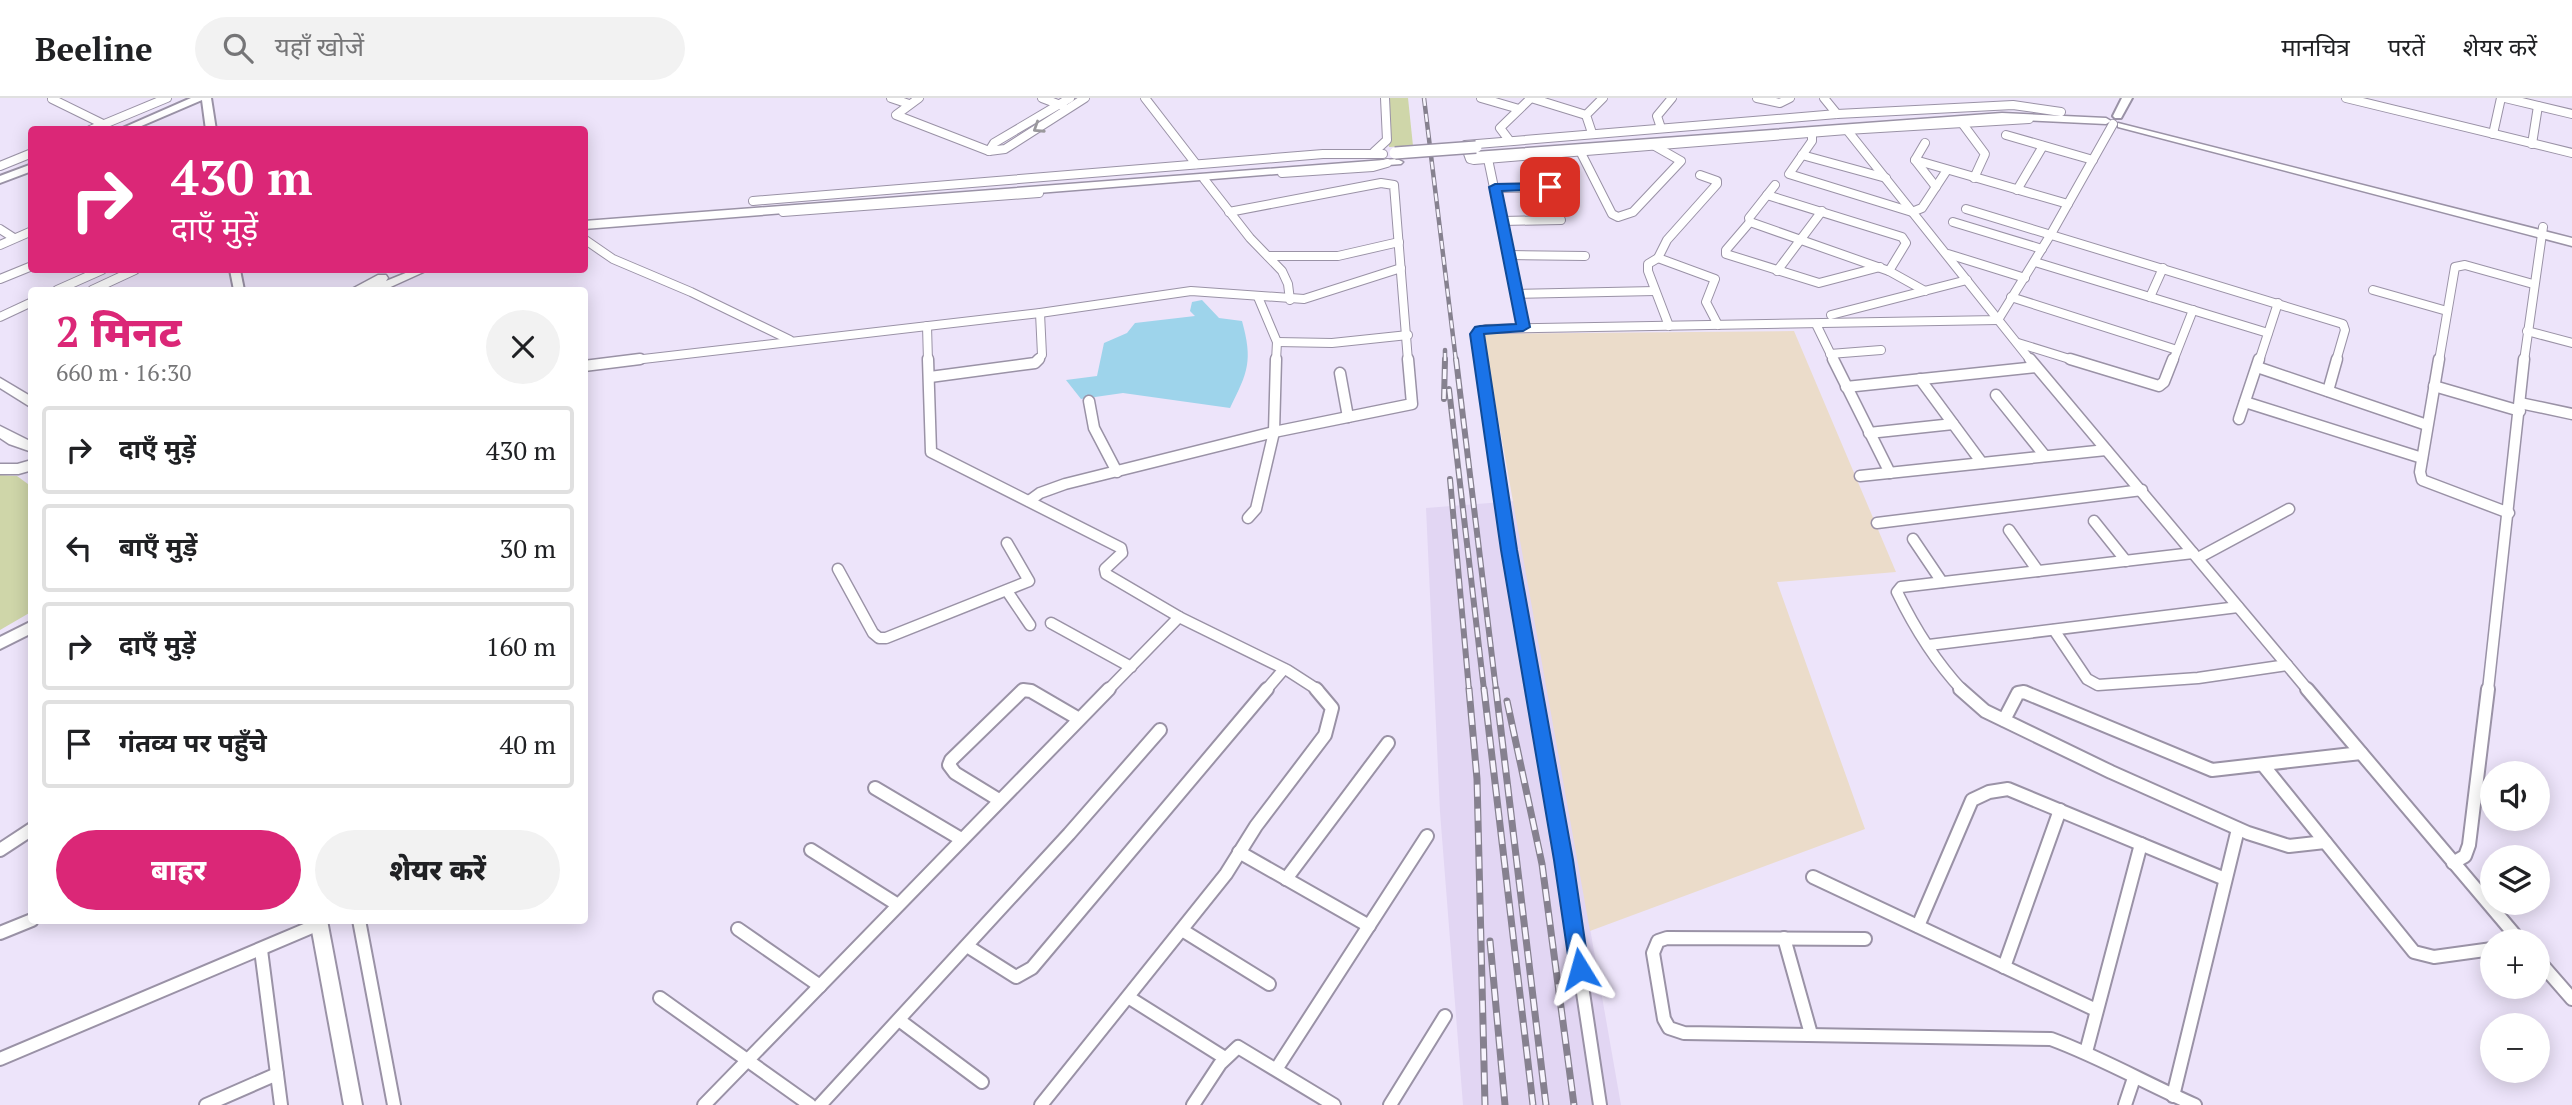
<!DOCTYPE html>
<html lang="hi">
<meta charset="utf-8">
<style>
:root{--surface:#fff;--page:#f2f2f2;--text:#202124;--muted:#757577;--line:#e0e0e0;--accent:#db2777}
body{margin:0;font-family:"PT Serif","Noto Sans Devanagari",serif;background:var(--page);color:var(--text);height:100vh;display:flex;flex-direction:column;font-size:26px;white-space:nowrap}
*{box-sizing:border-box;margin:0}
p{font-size:23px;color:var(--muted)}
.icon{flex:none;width:38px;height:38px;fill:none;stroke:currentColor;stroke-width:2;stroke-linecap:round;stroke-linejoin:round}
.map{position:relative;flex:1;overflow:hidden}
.details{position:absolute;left:28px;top:189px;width:560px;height:637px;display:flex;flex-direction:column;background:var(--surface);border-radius:7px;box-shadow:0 4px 18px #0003}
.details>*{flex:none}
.top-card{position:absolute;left:28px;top:28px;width:560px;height:147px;border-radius:7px;box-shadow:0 4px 18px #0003;background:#db2777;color:#fff;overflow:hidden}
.fabs{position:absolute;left:2480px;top:663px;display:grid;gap:14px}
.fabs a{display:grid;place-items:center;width:70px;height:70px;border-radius:50%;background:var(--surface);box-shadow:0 4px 18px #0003;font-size:35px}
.pin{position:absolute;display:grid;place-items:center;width:60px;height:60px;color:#fff;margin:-30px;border-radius:14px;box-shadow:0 4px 10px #0006}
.me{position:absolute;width:77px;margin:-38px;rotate:352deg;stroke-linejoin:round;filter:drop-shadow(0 0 5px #0008)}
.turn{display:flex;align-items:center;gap:24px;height:147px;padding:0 28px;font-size:32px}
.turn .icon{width:91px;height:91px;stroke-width:2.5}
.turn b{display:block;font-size:49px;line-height:60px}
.round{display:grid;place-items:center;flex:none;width:74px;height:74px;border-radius:37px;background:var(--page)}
.overview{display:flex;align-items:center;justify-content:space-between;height:119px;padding:0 28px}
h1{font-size:42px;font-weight:800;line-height:52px;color:var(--accent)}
.primary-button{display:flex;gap:14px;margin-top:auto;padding:14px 28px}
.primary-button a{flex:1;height:80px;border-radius:42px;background:var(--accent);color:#fff;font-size:28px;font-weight:800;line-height:80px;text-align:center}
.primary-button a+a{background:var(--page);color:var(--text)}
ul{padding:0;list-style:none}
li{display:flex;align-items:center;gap:21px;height:88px;margin:0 14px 10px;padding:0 14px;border:4px solid var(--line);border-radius:7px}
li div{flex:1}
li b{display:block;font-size:26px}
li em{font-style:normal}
header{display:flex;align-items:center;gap:42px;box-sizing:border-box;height:98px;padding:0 35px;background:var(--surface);border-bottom:2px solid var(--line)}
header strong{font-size:33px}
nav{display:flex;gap:38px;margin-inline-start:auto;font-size:24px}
.search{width:490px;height:63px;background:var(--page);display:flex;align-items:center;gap:18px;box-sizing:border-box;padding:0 24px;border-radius:38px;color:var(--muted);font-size:26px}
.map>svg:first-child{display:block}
.built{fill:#e2d6f3}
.industrial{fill:#ebdcca}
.green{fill:#cfd6a9}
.water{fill:#9ed4eb}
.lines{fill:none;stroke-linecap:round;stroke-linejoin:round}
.minor-far2-casing{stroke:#9a92a6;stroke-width:10}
.minor-far1-casing{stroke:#9a92a6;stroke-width:13}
.minor-casing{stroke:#9a92a6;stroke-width:16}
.tertiary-casing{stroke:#9a92a6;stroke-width:4}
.secondary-casing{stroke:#9a92a6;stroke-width:3}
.minor-far2{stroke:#fff;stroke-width:8}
.minor-far1{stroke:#fff;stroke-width:10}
.minor{stroke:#fff;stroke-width:12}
.tertiary{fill:#fff;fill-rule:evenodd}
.secondary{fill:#fff;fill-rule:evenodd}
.rail-far2-casing{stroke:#86818f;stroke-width:4.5}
.rail-far1-casing{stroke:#86818f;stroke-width:6}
.rail-casing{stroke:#86818f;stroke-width:7}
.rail-far2{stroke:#f7f4fd;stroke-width:2.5;stroke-dasharray:8;stroke-linecap:butt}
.rail-far1{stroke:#f7f4fd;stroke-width:3.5;stroke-dasharray:10;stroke-linecap:butt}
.rail{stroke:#f7f4fd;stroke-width:4.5;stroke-dasharray:12;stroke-linecap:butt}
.secondary-bridge-casing{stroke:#9a92a6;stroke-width:14;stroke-linecap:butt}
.secondary-bridge{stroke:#fff;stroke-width:11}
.oneway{stroke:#9a989c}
.route{fill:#1a73e8;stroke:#114b97;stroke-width:2}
</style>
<header>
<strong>Beeline</strong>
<div class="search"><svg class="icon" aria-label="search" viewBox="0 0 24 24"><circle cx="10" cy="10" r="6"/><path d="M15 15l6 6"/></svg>यहाँ खोजें</div>
<nav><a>मानचित्र</a><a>परतें</a><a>शेयर करें</a></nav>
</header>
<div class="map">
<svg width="2572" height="1007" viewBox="0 0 2572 1007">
<rect width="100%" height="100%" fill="#ede4fa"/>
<polygon class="built" points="1515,403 1621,1007 1463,1007 1440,714 1426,410"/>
<polygon class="industrial" points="1794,233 1896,474 1777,484 1865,731 1590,833 1483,236"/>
<g class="green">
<polygon points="1385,0 1408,0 1413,48 1389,49"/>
<polygon points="0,377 17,378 32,389 31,514 0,532"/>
</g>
<path class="water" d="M 1202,202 L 1219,220 L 1242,223 C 1253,263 1248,274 1230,310 L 1123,295 L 1081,301 L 1066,282 L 1097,278 L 1104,245 L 1127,235 L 1135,225 L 1195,218 L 1190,213 L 1192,204 Z"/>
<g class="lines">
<g class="minor-far2-casing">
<g id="minor-far2">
<polyline points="891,0 909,6"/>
<polyline points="919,0 896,17 989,53 1005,51 1085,0"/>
<polyline points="1042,0 1063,8"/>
<polyline points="1145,0 1196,66"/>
<polyline points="1481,0 1519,11"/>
<polyline points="1531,0 1586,17"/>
<polyline points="1757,0 1780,5 1790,0"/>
<polyline points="1824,0 1837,16"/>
<polyline points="2346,0 2572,55"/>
<polyline points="2505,0 2572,16"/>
<polyline points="52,1 103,26"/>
<polyline points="2029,21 1847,32 1474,62 1470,61 1465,47 1837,16 2013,7 2061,14"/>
<polyline points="1962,25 1985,56 1974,80"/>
<polyline points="1661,30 1657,18 1672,0"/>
<polyline points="90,32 167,0"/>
<polyline points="1847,32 2031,263"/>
<polyline points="1592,35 1586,17 1603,0"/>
<polyline points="1812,35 1812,43 1789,76 1912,114 1922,110 1947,72"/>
<polyline points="2493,36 2501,0"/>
<polyline points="2006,37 2093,62"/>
<polyline points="1509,42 1500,30 1531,0"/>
<polyline points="1925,45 1915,62 1936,89"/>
<polyline points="2532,46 2538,8"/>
<polyline points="989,53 994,45 1070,0"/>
<polyline points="1580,53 1612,116 1618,119 1633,114 1681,63 1653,47"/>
<polyline points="1374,54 1387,42 1385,0"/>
<polyline points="1802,57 1886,80"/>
<polyline points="1488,61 1523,229"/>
<polyline points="1915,62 2068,106"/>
<polyline points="0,68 32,55"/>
<polyline points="1282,75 1373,69 1387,65"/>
<polyline points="1700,77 1717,83 1717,86 1667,142 1658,160 1715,181 1706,204 1718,227"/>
<polyline points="1204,81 1250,140 1282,173 1288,186 1290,202"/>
<polyline points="1775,87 1749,120 1750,124 1889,173 1925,193"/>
<polyline points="1495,90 1551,89"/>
<polyline points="2017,92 2043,48"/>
<polyline points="1767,97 1902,139 1906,145 1889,173"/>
<polyline points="753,103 1323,56 1383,56"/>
<polyline points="1966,111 2343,226 2345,232 2336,263"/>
<polyline points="783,114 1039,95"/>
<polyline points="1229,114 1381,85 1394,87 1408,263"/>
<polyline points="1502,123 1561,122"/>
<polyline points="1750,124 1726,152 1726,156 1819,185 1880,169"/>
<polyline points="1953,124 2042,151"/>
<polyline points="0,131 14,140"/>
<polyline points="584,141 613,161 691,194 790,242"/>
<polyline points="0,147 32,133"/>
<polyline points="1948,156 2025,180"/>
<polyline points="1508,157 1585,158"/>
<polyline points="1268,158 1338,158 1399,144"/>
<polyline points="1658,160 1648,166 1648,173 1669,228"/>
<polyline points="2035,164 2268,235"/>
<polyline points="1777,173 1822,113"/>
<polyline points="0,181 32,168"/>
<polyline points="57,192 102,172"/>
<polyline points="92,192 135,172"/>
<polyline points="2373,192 2447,213"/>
<polyline points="1515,196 1655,193"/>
<polyline points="1258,199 1277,244 1276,263"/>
<polyline points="2011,199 2177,252"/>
<polyline points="2150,199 2163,170"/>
<polyline points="1831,217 1967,182"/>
<polyline points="0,219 32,204"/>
<polyline points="1816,226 1834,263"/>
<polyline points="927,228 928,263"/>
<polyline points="2527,233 2572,245"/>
<polyline points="1277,244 1332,245 1408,237"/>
<polyline points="2018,245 2076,263"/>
<polyline points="1830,256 1881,252"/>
<polyline points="626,263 1040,215 1191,193 1304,201 1401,170"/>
<polyline points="1037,263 1042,257 1040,215"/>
<polyline points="1481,263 1477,234 1486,231 1998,222 2051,136 2113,26"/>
<polyline points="2173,263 2193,212"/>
<polyline points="2259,263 2278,205"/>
<polyline points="2439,263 2455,169 2465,167 2533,186"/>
<polyline points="2524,263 2543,129"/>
</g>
</g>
<g class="minor-far1-casing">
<g id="minor-far1">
<polyline points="928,261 931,354 1121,450 1122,455 1105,471 1106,476 1181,520 1287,572 1318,592"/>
<polyline points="1481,261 1509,452 1533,592"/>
<polyline points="1833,261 1890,375"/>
<polyline points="2030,261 2308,592"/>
<polyline points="2070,261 2159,288 2164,284 2173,261"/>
<polyline points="2439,261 2420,374 2422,382 2509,415"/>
<polyline points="584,268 640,261"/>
<polyline points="2257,269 2427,327"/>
<polyline points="1340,275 1348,319"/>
<polyline points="930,279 1035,265 1039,261"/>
<polyline points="1920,281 1982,365"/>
<polyline points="2434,288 2520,313"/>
<polyline points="1846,289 2036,269"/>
<polyline points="2328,293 2337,261"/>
<polyline points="1996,297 2045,358"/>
<polyline points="1089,303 1094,330 1117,374"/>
<polyline points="2245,304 2422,360"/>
<polyline points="2520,305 2572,316"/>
<polyline points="2239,321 2259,261"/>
<polyline points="1869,335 1953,326"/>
<polyline points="0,371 18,371 32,367"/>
<polyline points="1860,378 2106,352"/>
<polyline points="1029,403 1040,395 1065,386 1274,334 1412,306 1408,261"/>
<polyline points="1248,420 1256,411 1274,334 1276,261"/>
<polyline points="2094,423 2126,463"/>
<polyline points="1877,425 2142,392"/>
<polyline points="2009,432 2038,473"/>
<polyline points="1913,441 1942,484"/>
<polyline points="2198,460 2289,411"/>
<polyline points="838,471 873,535 879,540 886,540 1029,483 1007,445"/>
<polyline points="1007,493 1030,527"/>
<polyline points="1051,525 1131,569"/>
<polyline points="2054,532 2087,581 2098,587 2198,580 2287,567"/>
<polyline points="1929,547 2238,509"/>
<polyline points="1023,592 1027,592"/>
<polyline points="1108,592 1179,519"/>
<polyline points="1266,592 1284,571"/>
<path d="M 1962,592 C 1935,563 1914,529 1897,494 L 1901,489 L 2193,455"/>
<polyline points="2488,592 2524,261"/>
</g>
</g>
<g class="minor-casing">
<g id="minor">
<polyline points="1533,591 1563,762 1600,1007"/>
<polyline points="1960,591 1985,613 2111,674 2248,735 2289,748 2325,744"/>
<polyline points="2307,591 2521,844"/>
<polyline points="2004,622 2018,595 2024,594 2212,672 2361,655"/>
<polyline points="2263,667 2414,854 2434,859 2492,851"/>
<polyline points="875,690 961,741"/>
<polyline points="999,702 955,675 949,667 951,662 1023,592 1031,593 1079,621"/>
<polyline points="0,752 32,731"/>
<polyline points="811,752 898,807"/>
<polyline points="1239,754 1369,828"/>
<polyline points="2453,765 2465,758 2469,747 2488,591"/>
<polyline points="1813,779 2096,912"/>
<polyline points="1286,781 1388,645"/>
<polyline points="359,822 394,1007"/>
<polyline points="1918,828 1972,702 1989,694 2008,691 2225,781"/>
<polyline points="738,831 820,888"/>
<polyline points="1182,832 1269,886"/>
<polyline points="0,835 32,822"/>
<polyline points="1784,840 1811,936"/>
<path d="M 1865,841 L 1667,840 L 1658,843 L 1653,855 L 1664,921 L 1669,930 L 1684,935 L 2051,941 C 2100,959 2147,986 2195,1007"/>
<polyline points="967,848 1016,879 1032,870 1267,591"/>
<polyline points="261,852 281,1007"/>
<polyline points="2538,862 2572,901"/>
<polyline points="2004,869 2060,712"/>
<polyline points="1128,899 1225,960"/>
<polyline points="660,900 810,1007"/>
<polyline points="899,922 982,984"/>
<polyline points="2086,954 2141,746"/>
<polyline points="0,961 319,826"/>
<polyline points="1277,970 1427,738"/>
<polyline points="2173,998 2238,731"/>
<polyline points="206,1007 277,976"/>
<polyline points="704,1007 1109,591"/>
<polyline points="820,1007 1069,736 1160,632"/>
<polyline points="1041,1007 1226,776 1256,728 1325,637 1332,610 1316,591"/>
<polyline points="1193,1007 1220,966 1238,949 1334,1007"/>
<polyline points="1390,1007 1445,918"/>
<polyline points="2125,1007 2134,980"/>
</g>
</g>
<g class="tertiary-casing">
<g id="tertiary">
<polygon points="191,0 211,0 216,32 206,32 202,2 132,32 118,32"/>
<polygon points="2122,0 2132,0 2121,20 2115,20 2113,18"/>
<polygon points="32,66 32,73 0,85 0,78"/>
<polygon points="230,172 240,172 244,192 234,192"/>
<polygon points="32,523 32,535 0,551 0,539"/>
<polygon points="310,822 327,822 362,1007 344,1007"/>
</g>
</g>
<g class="secondary-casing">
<g id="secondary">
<polygon points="2002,15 2106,20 2111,23 2106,26 2002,21 1475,60 1469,57 1475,54"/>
<polygon points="2118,25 2572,140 2572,148 2118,29"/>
<polygon points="1397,61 1403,64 1401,66 584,131 584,123"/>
<polygon points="413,172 428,172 384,192 369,192 370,190 350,192 378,177 386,177 388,180 386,183"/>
<polygon points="0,280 32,299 32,310 0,290"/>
<polygon points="0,328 32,344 32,354 9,346 0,340"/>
</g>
</g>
<use href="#minor-far2" class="minor-far2"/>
<use href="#minor-far1" class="minor-far1"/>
<use href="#minor" class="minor"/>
<use href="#tertiary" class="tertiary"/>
<use href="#secondary" class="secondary"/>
<g class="rail-far2-casing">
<g id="rail-far2">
<polyline points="1424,0 1456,263"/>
<polyline points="1445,263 1445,252"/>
</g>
</g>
<g class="rail-far1-casing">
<g id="rail-far1">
<polyline points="1456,261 1496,592"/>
<polyline points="1449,291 1484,592"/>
<polyline points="1444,301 1445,261"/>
<polyline points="1450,381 1469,592"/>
</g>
</g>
<g class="rail-casing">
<g id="rail">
<polyline points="1469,591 1477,681 1485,1007"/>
<polyline points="1484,591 1533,1007"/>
<polyline points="1496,591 1546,1007"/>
<polyline points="1507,603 1542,766 1574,1007"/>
<polyline points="1490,843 1505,1007"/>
</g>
</g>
<use href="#rail-far2" class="rail-far2"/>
<use href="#rail-far1" class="rail-far1"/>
<use href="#rail" class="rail"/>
<g class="secondary-bridge-casing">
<polyline id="secondary-bridge" points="1395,55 1476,49"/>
</g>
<use href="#secondary-bridge" class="secondary-bridge"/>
</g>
<defs><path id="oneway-chevron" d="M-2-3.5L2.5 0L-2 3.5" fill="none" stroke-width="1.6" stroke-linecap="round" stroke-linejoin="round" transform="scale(1.75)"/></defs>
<use class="oneway" href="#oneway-chevron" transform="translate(1038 30) rotate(147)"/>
<polygon class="route" points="1550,85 1556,89 1555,91 1502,93 1530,229 1523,233 1484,236 1517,452 1573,762 1589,871 1587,877 1580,880 1573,877 1570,871 1554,762 1501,452 1470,236 1475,229 1480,228 1516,226 1489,89 1495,86"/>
</svg>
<div class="fabs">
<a><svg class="icon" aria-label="sound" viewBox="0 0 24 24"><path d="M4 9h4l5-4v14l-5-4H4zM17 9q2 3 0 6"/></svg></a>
<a><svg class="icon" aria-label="layers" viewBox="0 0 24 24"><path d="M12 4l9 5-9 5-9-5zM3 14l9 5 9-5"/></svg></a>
<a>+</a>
<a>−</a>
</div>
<div class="pin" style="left:1550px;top:89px;background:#d93025"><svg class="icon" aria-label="arrive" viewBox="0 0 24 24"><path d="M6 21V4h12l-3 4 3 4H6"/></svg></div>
<svg class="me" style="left:1580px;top:871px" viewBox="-20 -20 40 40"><path d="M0-17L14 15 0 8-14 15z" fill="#1a73e8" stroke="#fff" stroke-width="4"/></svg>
<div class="top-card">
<div class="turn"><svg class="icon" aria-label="right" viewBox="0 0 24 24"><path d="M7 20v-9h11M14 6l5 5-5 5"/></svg><div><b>430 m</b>दाएँ मुड़ें</div></div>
</div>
<section class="details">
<div class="overview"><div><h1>2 मिनट</h1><p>660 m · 16:30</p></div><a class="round"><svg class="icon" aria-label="close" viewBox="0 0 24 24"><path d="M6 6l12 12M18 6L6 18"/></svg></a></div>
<ul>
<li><svg class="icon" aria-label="right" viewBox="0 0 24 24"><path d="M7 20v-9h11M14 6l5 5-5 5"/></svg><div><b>दाएँ मुड़ें</b></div><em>430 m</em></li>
<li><svg class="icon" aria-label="left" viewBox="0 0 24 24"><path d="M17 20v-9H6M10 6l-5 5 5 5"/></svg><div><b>बाएँ मुड़ें</b></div><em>30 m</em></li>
<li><svg class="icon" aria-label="right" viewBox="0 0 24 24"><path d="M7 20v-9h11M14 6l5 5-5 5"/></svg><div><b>दाएँ मुड़ें</b></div><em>160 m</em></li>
<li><svg class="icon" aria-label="arrive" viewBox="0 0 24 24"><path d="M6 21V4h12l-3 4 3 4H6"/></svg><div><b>गंतव्य पर पहुँचे</b></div><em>40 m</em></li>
</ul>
<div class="primary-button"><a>बाहर</a><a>शेयर करें</a></div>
</section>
</div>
